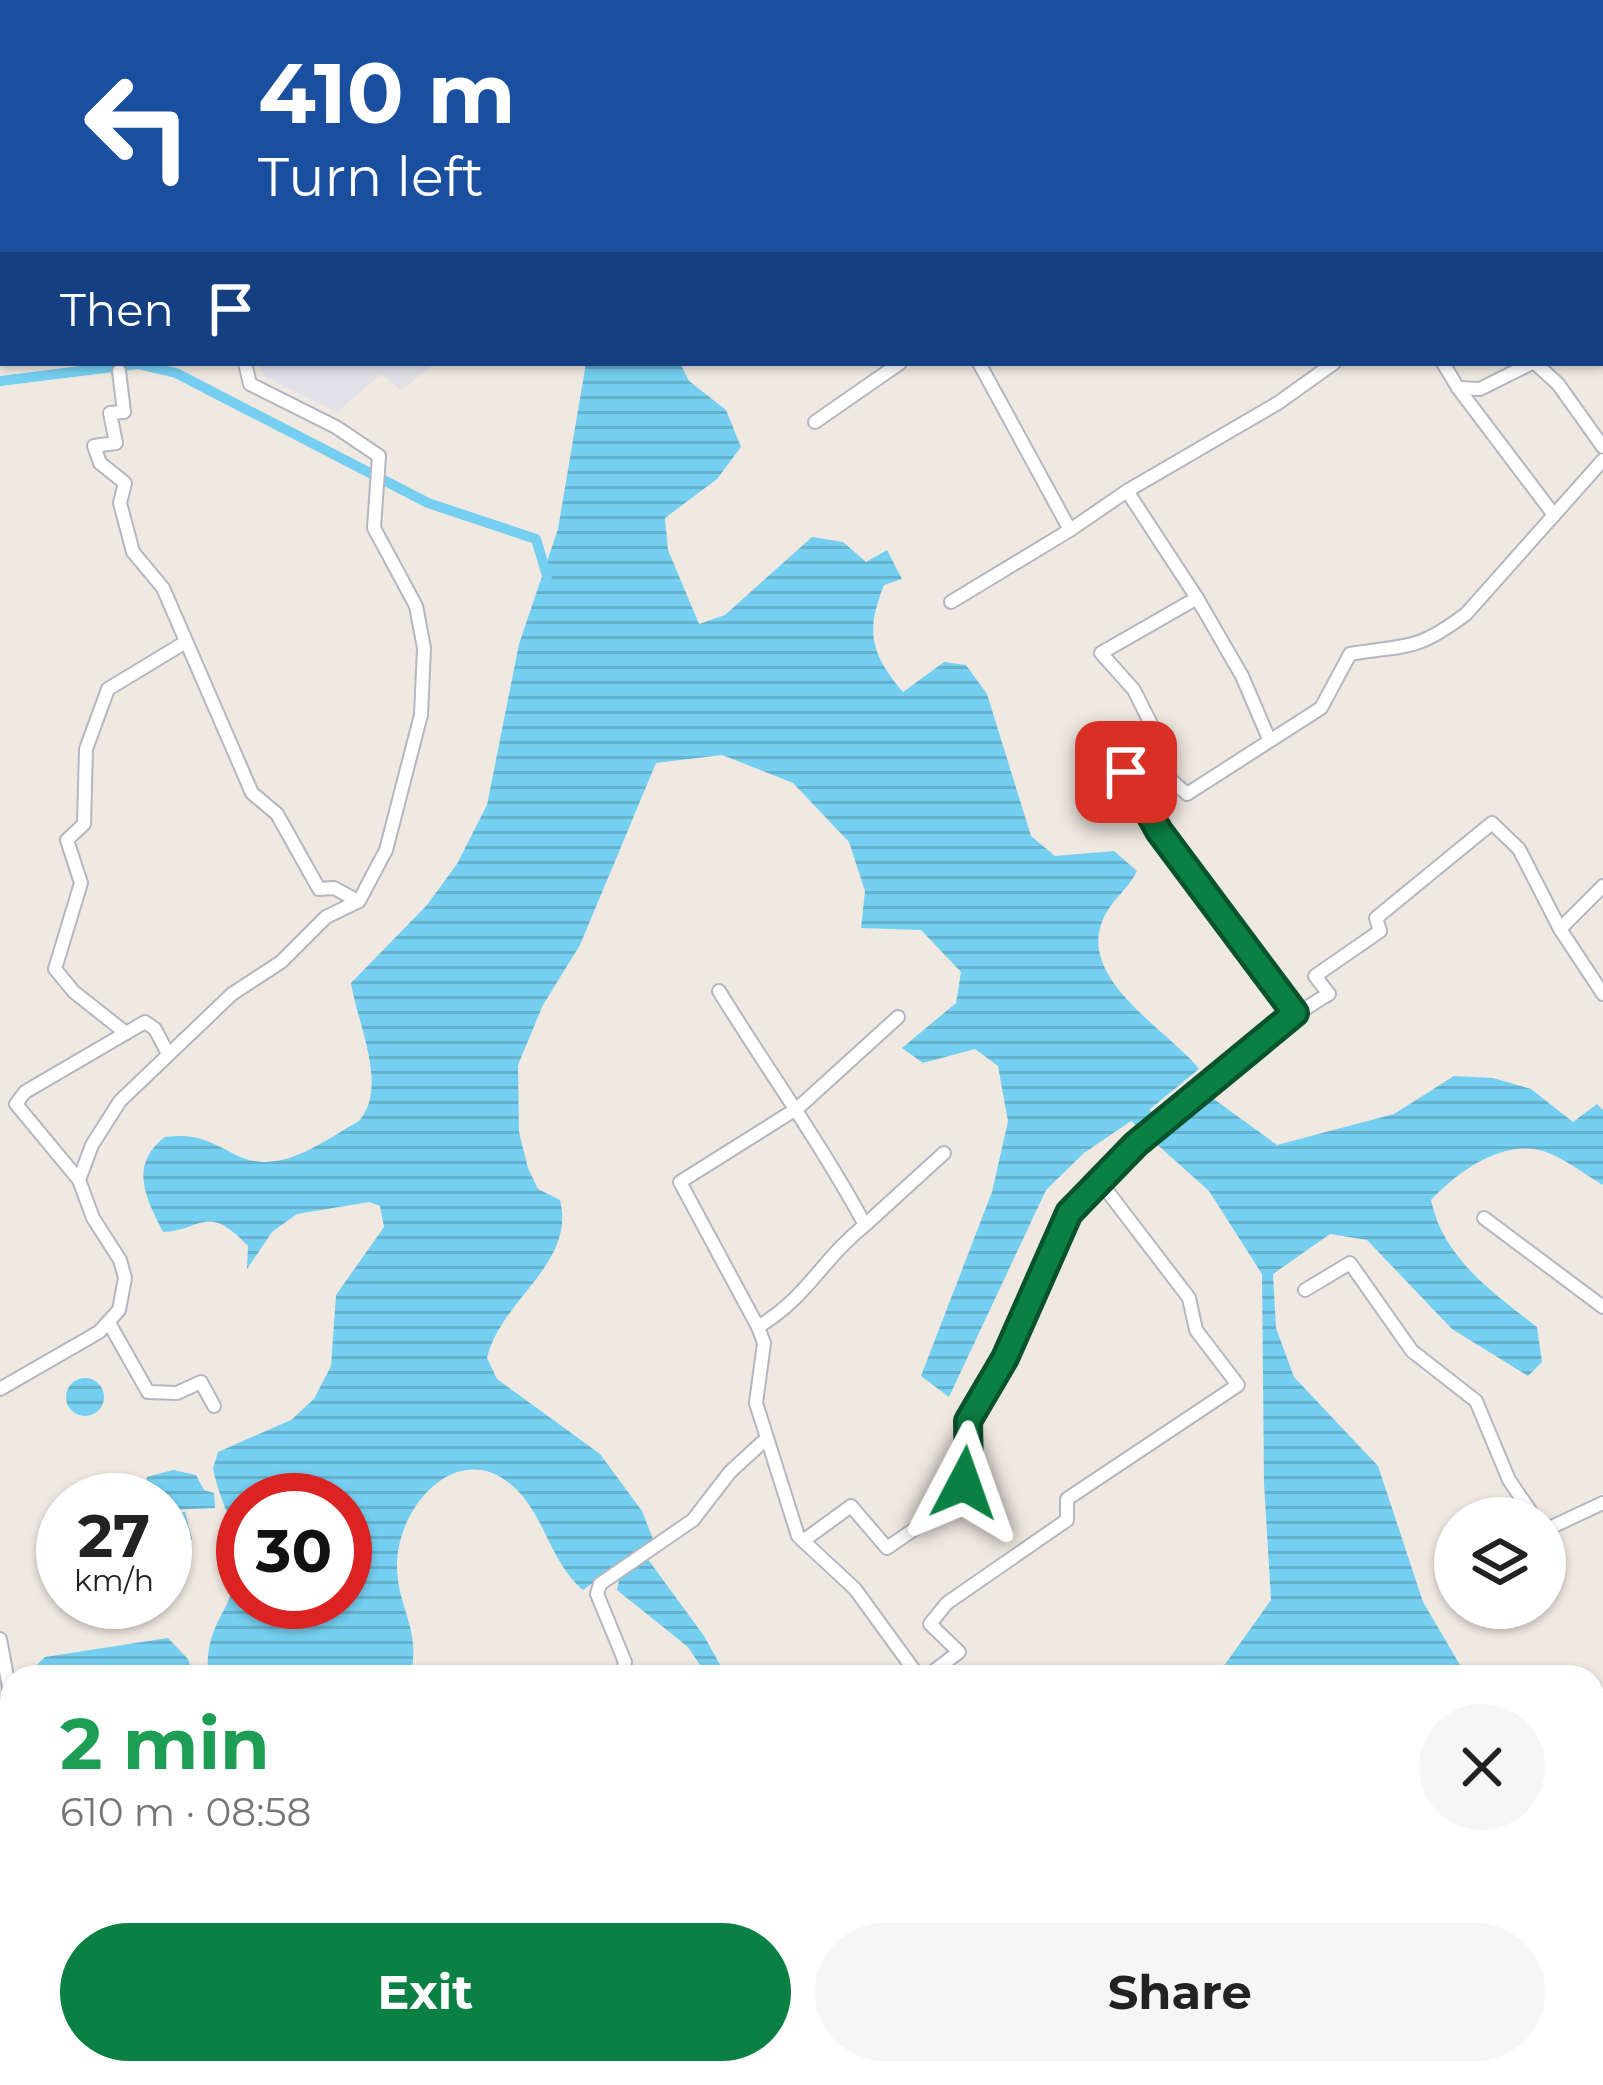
<!DOCTYPE html>
<meta charset="utf-8">
<style>
:root{--surface:#fff;--page:#f6f6f6;--text:#222;--muted:#767676;--accent:#0b8043}
body{margin:0;font-family:Montserrat,sans-serif;background:var(--page);color:var(--text);height:100vh;display:flex;flex-direction:column;font-size:45px;white-space:nowrap}
*{box-sizing:border-box;margin:0}
p{font-size:39px;color:var(--muted)}
.icon{flex:none;width:66px;height:66px;fill:none;stroke:currentColor;stroke-width:2;stroke-linecap:round;stroke-linejoin:round}
.map{position:relative;flex:1;overflow:hidden}
.side{position:absolute;left:0px;top:1665px;width:1605px;height:420px;display:flex;flex-direction:column;background:var(--surface);border-radius:36px 36px 0 0;box-shadow:0 3px 9px #0004}
.side>*{flex:none}
.banner{position:absolute;left:0px;top:0px;width:1605px;height:366px;box-shadow:0 3px 9px #0004;background:#1a4fa0;color:#fff;overflow:hidden}
.fabs{position:absolute;left:1434px;top:1497px;display:grid;gap:24px}
.fabs a{display:grid;place-items:center;width:132px;height:132px;border-radius:50%;background:var(--surface);box-shadow:0 3px 9px #0004;font-size:60px}
.speed{position:absolute;left:36px;top:1473px;display:flex;gap:24px;font-size:60px;font-weight:700;text-align:center}
.speed>*{display:grid;place-content:center;width:156px;height:156px;border-radius:50%;background:var(--surface);box-shadow:0 3px 9px #0004;line-height:1}
.speed small{font-size:30px;font-weight:400}
.speed .limit{border:18px solid #d22;background:#fff;color:#111}
.pin{position:absolute;display:grid;place-items:center;width:102px;height:102px;color:#fff;margin:-51px;border-radius:24px;box-shadow:0 6px 18px #0006}
.me{position:absolute;width:132px;margin:-66px;rotate:4deg;stroke-linejoin:round;filter:drop-shadow(0 0 9px #0008)}
.turn{display:flex;align-items:center;gap:42px;height:252px;padding:0 60px;font-size:54px}
.turn .icon{width:156px;height:156px;stroke-width:2.5}
.turn b{display:block;font-size:84px;line-height:102px}
.then{display:flex;align-items:center;height:114px;padding:0 60px;background:#0003;gap:24px;font-size:45px}
.round{display:grid;place-items:center;flex:none;width:126px;height:126px;border-radius:63px;background:var(--page)}
.head{display:flex;align-items:center;justify-content:space-between;height:204px;padding:0 60px}
h1{font-size:72px;font-weight:700;line-height:90px;color:#1e9e55}
.button{display:flex;gap:24px;margin-top:auto;padding:24px 60px}
.button a{flex:1;height:138px;border-radius:72px;background:var(--accent);color:#fff;font-size:48px;font-weight:700;line-height:138px;text-align:center}
.button a+a{background:var(--page);color:var(--text)}
.map>svg:first-child{display:block}
.industrial{fill:#e3e1e8}
.water{fill:url(#water-rules);fill-rule:evenodd}
.lines{fill:none;stroke-linecap:round;stroke-linejoin:round}
.canal{stroke:#75cff0;stroke-width:10}
.minor-casing{stroke:#b4b7c1;stroke-width:16}
.minor{stroke:#fff;stroke-width:12}
.route-casing{stroke:#07532c;stroke-width:30}
.route{stroke:#0b8043;stroke-width:21}
</style>
<div class="map">
<svg width="1603" height="2085" viewBox="0 0 1603 2085">
<defs>
<pattern id="water-rules" width="6" height="5" patternUnits="userSpaceOnUse" patternTransform="scale(3)"><rect width="6" height="5" fill="#75cff0"/><path d="M0 2.5h6" fill="none" stroke="#66b2ce"/></pattern>
</defs>
<rect width="100%" height="100%" fill="#efe9e1"/>
<g class="industrial">
<polygon points="0,4 3,10 0,217"/>
<polygon points="259,363 435,363 401,390 381,374 337,412 265,377"/>
</g>
<g class="water">
<path d="M 586,363 L 680,363 L 689,381 L 726,410 L 741,447 L 717,479 L 665,518 L 668,550 L 699,624 L 725,615 L 812,537 L 843,542 L 866,562 L 887,550 L 902,579 L 884,585 C 865,632 871,654 903,692 L 944,662 L 966,665 L 987,694 L 1031,836 L 1055,856 L 1114,851 L 1137,871 C 1128,889 1112,900 1104,917 C 1074,979 1170,1031 1199,1069 L 1149,1110 L 1169,1126 L 1211,1097 L 1277,1145 L 1394,1114 L 1454,1076 L 1493,1078 L 1531,1089 L 1573,1122 L 1597,1104 L 1603,1110 L 1603,1185 C 1584,1174 1563,1157 1543,1151 C 1502,1139 1457,1172 1431,1200 C 1443,1258 1492,1292 1537,1327 L 1542,1362 L 1528,1376 L 1452,1329 L 1367,1240 L 1330,1234 L 1273,1274 L 1276,1328 L 1294,1377 L 1378,1466 L 1423,1602 L 1467,1677 L 1216,1677 L 1271,1600 L 1264,1483 L 1262,1274 L 1209,1191 L 1131,1121 L 1084,1153 L 1046,1190 L 949,1397 L 921,1376 L 992,1192 L 1008,1121 L 998,1066 L 975,1049 L 923,1063 L 902,1048 L 956,1003 L 961,972 L 921,930 L 861,928 L 865,891 L 849,842 L 793,783 L 722,755 L 656,763 L 580,945 L 543,1005 L 518,1065 L 519,1132 L 528,1168 L 538,1189 L 560,1200 C 576,1264 501,1299 487,1358 L 497,1379 L 600,1454 L 642,1511 L 653,1539 L 583,1590 C 551,1563 545,1518 517,1490 C 460,1433 395,1507 397,1568 C 398,1609 422,1630 410,1677 L 208,1677 C 204,1621 233,1613 237,1569 C 240,1531 219,1502 213,1468 L 218,1452 L 291,1420 L 314,1399 L 331,1366 L 336,1295 L 384,1227 L 380,1206 L 369,1202 L 297,1214 L 272,1232 L 247,1269 L 248,1246 C 207,1202 202,1230 163,1232 C 146,1198 128,1165 165,1137 C 195,1133 210,1141 236,1155 C 280,1177 323,1141 359,1121 C 389,1087 357,1023 351,983 L 427,905 L 457,864 L 487,805 L 519,644 L 558,529 ZM 243,1500 L 345,1500 L 345,1602 L 243,1602 Z"/>
<circle cx="85" cy="1397" r="19"/>
<polygon points="173,1470 196,1475 204,1490 214,1493 215,1508 165,1510 165,1500 143,1500 147,1477"/>
<polygon points="185,1512 192,1539 182,1553 165,1560 165,1514"/>
<polygon points="647,1558 704,1636 727,1677 708,1677 688,1647 617,1590 620,1575"/>
<polygon points="168,1638 188,1659 194,1677 24,1677 45,1657"/>
<polygon points="1603,1696 1603,1764 1593,1767 1593,1699"/>
<polygon points="0,1698 12,1735 12,1764 0,1771"/>
<polygon points="1593,1847 1603,1861 1603,2080 1593,2067"/>
<polygon points="85,2073 183,2073 179,2085 84,2085"/>
</g>
<g class="lines">
<polyline class="canal" points="0,381 138,364 176,373 428,503 536,539 547,576"/>
<g class="minor-casing">
<g id="minor">
<polyline points="6,0 8,3"/>
<polyline points="222,0 225,3"/>
<polyline points="831,0 834,3"/>
<polyline points="1169,0 1173,3"/>
<polyline points="1311,0 1313,3"/>
<polyline points="423,3 426,0"/>
<polyline points="815,3 819,0"/>
<polyline points="1144,3 1147,0"/>
<polyline points="1202,3 1206,0"/>
<polyline points="1464,3 1469,0"/>
<polyline points="1602,126 1603,126"/>
<polyline points="0,233 3,232"/>
<polyline points="1602,322 1603,322"/>
<polyline points="979,363 1070,530 1127,491"/>
<path d="M 1334,363 L 1278,403 L 1127,491 L 1197,598 L 1101,653 L 1134,690 L 1155,732 L 1116,750 L 1135,794 L 1164,774 L 1187,794 L 1321,708 L 1350,654 C 1409,644 1415,652 1466,614 L 1603,460"/>
<polyline points="1443,363 1458,388 1480,389 1532,363"/>
<polyline points="1535,363 1558,384 1603,447"/>
<polyline points="119,371 124,412 110,413 116,443 94,446 100,463 125,483 120,503 133,552 163,588 252,793 277,814 319,889 334,888 358,901"/>
<polyline points="1458,388 1554,515"/>
<polyline points="815,422 900,363"/>
<polyline points="1197,598 1242,676 1269,739"/>
<polyline points="951,602 1070,530"/>
<polyline points="1135,794 1295,1013"/>
<polyline points="1603,886 1560,929 1603,994"/>
<path d="M 719,991 C 767,1069 822,1145 865,1225 C 821,1260 809,1296 758,1327 L 680,1182 L 793,1111 L 799,1107 L 898,1017"/>
<polyline points="126,1033 145,1022 155,1029 167,1052"/>
<polyline points="79,1180 16,1104 25,1092 126,1033 74,992 55,969 81,883 67,840 84,824 86,749 108,689 184,643"/>
<polyline points="1484,1218 1603,1307"/>
<polyline points="865,1225 944,1153"/>
<polyline points="1305,1290 1350,1263 1412,1351 1476,1401 1509,1480 1535,1518"/>
<polyline points="109,1323 148,1392 177,1393 201,1382 214,1406"/>
<polyline points="758,1327 764,1343 756,1403 798,1536 855,1589 919,1677"/>
<polyline points="0,1389 99,1332 119,1310 125,1278 120,1260 93,1218 79,1180 92,1145 120,1101 232,994 281,962 326,917 359,901 386,850 421,715 424,648 416,606 374,528 379,456 336,427 250,384 245,363"/>
<polyline points="1545,1530 1603,1503"/>
<path d="M 803,1541 L 851,1506 L 887,1548 L 935,1515 L 969,1475 C 967,1405 975,1413 1005,1356 C 1029,1310 1040,1256 1069,1213 C 1108,1153 1266,1030 1329,994 L 1315,976 L 1380,931 L 1376,918 L 1492,823 L 1519,849 L 1560,929"/>
<polyline points="0,1639 12,1703"/>
<polyline points="622,1677 625,1662 597,1594 600,1584 693,1520 730,1472 766,1439"/>
<polyline points="926,1677 959,1652 930,1624 947,1603 1067,1520 1067,1499 1238,1385 1196,1330 1189,1298 1098,1179"/>
<polyline points="0,1967 12,1965"/>
<polyline points="408,2073 415,2085"/>
<polyline points="1503,2073 1511,2085"/>
<polyline points="657,2085 672,2073"/>
</g>
</g>
<use href="#minor" class="minor"/>
</g>
<g class="lines">
<g class="route-casing">
<polyline id="route" points="964,1483 969,1475 968,1421 1005,1358 1069,1213 1136,1144 1295,1013 1159,831 1126,772"/>
</g>
<use href="#route" class="route"/>
</g>
</svg>
<div class="fabs">
<a><svg class="icon" aria-label="layers" viewBox="0 0 24 24"><path d="M12 4l9 5-9 5-9-5zM3 14l9 5 9-5"/></svg></a>
</div>
<div class="speed"><div>27<small>km/h</small></div><div class="limit">30</div></div>
<div class="pin" style="left:1126px;top:772px;background:#d93025"><svg class="icon" aria-label="arrive" viewBox="0 0 24 24"><path d="M6 21V4h12l-3 4 3 4H6"/></svg></div>
<svg class="me" style="left:964px;top:1483px" viewBox="-20 -20 40 40"><path d="M0-17L14 15 0 8-14 15z" fill="#0b8043" stroke="#fff" stroke-width="4"/></svg>
<div class="banner">
<div class="turn"><svg class="icon" aria-label="left" viewBox="0 0 24 24"><path d="M17 20v-9H6M10 6l-5 5 5 5"/></svg><div><b>410 m</b>Turn left</div></div>
<div class="then">Then<svg class="icon" aria-label="arrive" viewBox="0 0 24 24"><path d="M6 21V4h12l-3 4 3 4H6"/></svg></div>
</div>
<section class="side">
<div class="head"><div><h1>2 min</h1><p>610 m · 08:58</p></div><a class="round"><svg class="icon" aria-label="close" viewBox="0 0 24 24"><path d="M6 6l12 12M18 6L6 18"/></svg></a></div>
<div class="button"><a>Exit</a><a>Share</a></div>
</section>
</div>
